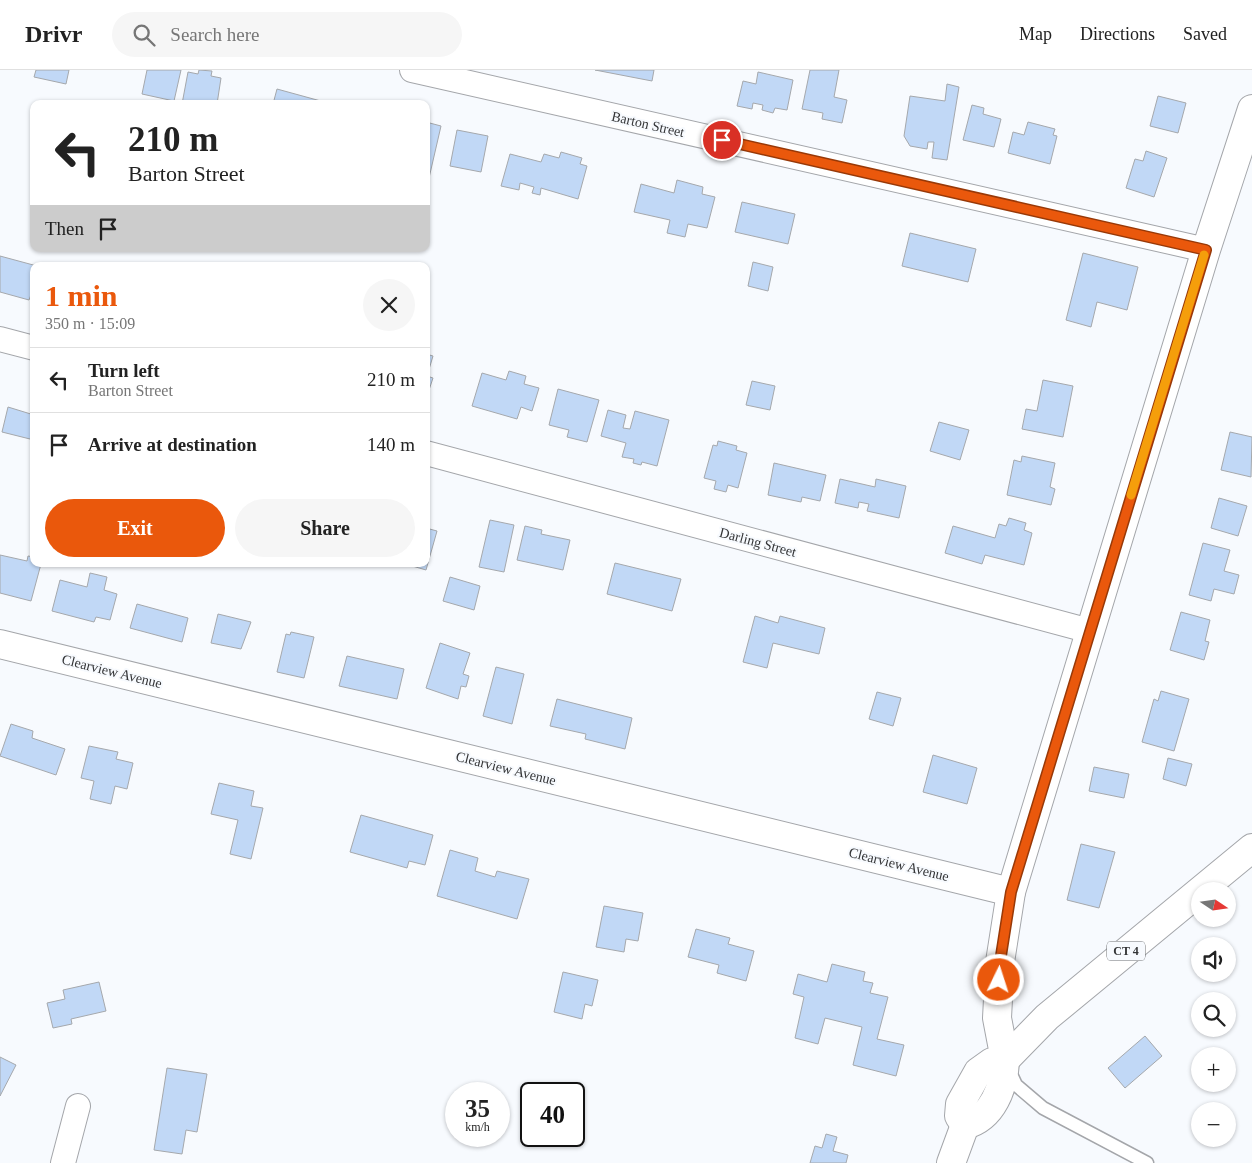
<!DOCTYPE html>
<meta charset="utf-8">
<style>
:root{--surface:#fff;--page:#f6f6f6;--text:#222;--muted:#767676;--line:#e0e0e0;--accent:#ea580c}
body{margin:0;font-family:"Times New Roman",serif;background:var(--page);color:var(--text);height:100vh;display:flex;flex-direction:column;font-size:19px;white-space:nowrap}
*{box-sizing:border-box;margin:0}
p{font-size:16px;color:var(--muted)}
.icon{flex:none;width:28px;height:28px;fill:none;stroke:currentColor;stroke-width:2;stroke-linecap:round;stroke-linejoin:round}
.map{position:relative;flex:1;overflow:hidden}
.sheet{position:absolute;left:30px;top:192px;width:400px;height:305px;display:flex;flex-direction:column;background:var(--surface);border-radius:10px;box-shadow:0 1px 4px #0004}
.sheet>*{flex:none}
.banner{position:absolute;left:30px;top:30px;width:400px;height:152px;border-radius:10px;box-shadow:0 1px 4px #0004;background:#fff;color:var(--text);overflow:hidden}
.needle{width:32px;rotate:103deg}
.buttons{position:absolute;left:1191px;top:812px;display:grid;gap:10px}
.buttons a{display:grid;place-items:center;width:45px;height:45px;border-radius:50%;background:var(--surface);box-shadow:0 1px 4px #0004;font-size:25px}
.speed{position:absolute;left:445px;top:1012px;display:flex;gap:10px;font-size:25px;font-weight:700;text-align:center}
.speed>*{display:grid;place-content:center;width:65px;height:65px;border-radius:50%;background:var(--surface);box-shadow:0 1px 4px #0004;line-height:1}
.speed small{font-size:12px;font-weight:400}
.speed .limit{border:2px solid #111;border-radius:8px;background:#fff;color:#111}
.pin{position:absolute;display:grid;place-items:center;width:42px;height:42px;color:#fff;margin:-21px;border:2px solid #fff;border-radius:50%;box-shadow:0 1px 5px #0007}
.me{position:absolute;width:55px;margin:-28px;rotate:4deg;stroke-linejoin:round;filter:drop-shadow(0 0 4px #0008)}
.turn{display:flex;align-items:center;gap:18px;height:105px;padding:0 15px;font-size:22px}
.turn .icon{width:65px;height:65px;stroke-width:2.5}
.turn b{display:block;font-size:35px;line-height:42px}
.then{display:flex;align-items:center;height:48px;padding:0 15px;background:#0003;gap:10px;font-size:19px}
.round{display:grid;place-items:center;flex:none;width:52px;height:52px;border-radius:26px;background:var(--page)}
.head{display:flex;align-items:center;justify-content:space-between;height:85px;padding:0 15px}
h1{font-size:30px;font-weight:700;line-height:38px;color:var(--accent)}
.action{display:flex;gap:10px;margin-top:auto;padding:10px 15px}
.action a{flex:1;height:58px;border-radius:30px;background:var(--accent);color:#fff;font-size:20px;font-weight:700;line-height:58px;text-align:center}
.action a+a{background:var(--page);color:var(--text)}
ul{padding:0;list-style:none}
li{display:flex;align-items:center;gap:15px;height:65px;padding:0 15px;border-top:1px solid var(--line)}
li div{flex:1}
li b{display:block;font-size:19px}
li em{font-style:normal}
header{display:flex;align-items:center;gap:30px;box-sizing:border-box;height:70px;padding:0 25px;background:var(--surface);border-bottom:1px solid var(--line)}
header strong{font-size:24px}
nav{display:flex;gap:28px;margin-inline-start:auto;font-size:18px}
.search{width:350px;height:45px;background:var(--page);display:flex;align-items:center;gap:12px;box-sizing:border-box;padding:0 18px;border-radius:28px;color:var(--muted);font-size:19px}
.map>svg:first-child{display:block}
.building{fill:#c1d8f6;stroke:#a5a8ac}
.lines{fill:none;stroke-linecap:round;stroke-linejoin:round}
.service-casing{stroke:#a4a6aa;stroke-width:15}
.minor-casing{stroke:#a4a6aa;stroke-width:26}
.tertiary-casing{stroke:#a4a6aa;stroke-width:30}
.primary-casing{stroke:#a4a6aa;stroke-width:30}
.service{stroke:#fff;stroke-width:12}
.minor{stroke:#fff;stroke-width:24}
.tertiary{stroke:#fff;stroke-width:28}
.primary{stroke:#fff;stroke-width:28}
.route-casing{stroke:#983908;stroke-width:12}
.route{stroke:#ea580c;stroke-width:9}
.slow{stroke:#f59e0b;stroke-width:9}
.labels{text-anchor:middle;stroke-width:4;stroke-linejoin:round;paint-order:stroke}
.shield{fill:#f7fafe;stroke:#6e7073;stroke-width:1}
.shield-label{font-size:12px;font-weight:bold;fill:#343537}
.street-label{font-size:14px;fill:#343537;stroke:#f7fafe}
</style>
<header>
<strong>Drivr</strong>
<div class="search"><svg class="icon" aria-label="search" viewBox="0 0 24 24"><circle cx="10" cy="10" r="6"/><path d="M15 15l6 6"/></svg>Search here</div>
<nav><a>Map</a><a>Directions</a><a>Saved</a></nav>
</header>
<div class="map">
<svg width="1252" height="1093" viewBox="0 0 1252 1093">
<rect width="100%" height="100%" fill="#f7fafe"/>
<g class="building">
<polygon points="36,0 69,0 66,14 34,7"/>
<polygon points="147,0 181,0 174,31 142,24"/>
<polygon points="199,0 212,1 211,6 221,8 217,34 182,34 188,2 198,4"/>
<polygon points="595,0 654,0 652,11"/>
<polygon points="810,0 839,0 834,27 847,30 842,53 822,49 823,43 802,39"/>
<polygon points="758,2 793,10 787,40 775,38 773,43 762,40 763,35 753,33 752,39 737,36 743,11 756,14"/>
<polygon points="947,14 959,17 947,90 932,88 934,72 928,72 927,79 910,76 904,66 910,26 945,31"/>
<polygon points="277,19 328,33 328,34 273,34"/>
<polygon points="1158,26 1186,33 1178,63 1150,56"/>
<polygon points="972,35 984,38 983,44 1001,49 994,77 963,70"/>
<polygon points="426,52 441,56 426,121"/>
<polygon points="1028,52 1055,59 1053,65 1057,66 1050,94 1008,83 1013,62 1024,65"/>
<polygon points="457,60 488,66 481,102 450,96"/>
<polygon points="1146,81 1167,88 1154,127 1126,118 1135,89 1143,91"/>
<polygon points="561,82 582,88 580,94 587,96 578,129 541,118 540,125 532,123 534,117 520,113 519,120 501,116 510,84 541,92 544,84 559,88"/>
<polygon points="677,110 703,117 702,124 715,127 707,158 688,154 685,167 667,163 670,150 634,142 641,114 674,123"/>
<polygon points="742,132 795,144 788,174 735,162"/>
<polygon points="910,163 976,179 968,212 902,196"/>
<polygon points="1083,183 1138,197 1127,240 1097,232 1091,257 1066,250"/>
<polygon points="0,186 37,196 34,196 34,217 29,230 0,222"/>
<polygon points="753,192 773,197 768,221 748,216"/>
<polygon points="426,284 433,286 427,306 433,308 428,323 426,323"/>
<polygon points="509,301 526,306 524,314 539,318 532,341 521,337 517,349 472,336 482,303 506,310"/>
<polygon points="1043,310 1073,316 1063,367 1022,359 1026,339 1037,341"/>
<polygon points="752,311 775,316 770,340 746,335"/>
<polygon points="558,319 599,330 587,372 567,367 569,360 549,355"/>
<polygon points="8,337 34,345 34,370 2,362"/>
<polygon points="608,340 626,345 623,358 630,359 635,341 669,350 657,396 642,392 641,395 633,393 634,389 622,387 626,373 601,366"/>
<polygon points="939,352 969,360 960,390 930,381"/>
<polygon points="1230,362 1252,367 1251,407 1221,400"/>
<polygon points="718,371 737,376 736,380 747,383 738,418 728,415 726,422 714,419 716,411 704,408 713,375 717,376"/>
<polygon points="1022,386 1055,393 1050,417 1055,419 1051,435 1007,425 1014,390 1021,392"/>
<polygon points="774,393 826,405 820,431 802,427 801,432 768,425"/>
<polygon points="840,409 875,417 876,409 906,416 899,448 867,441 869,434 859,432 858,438 835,433"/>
<polygon points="1219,428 1247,436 1238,466 1211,458"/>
<polygon points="1009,448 1026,453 1024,460 1032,463 1024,495 985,485 982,494 945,483 953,456 995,468 999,454 1006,456"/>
<polygon points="490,450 514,455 504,502 479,497"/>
<polygon points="525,456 542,460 541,464 570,470 563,500 517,490"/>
<polygon points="426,458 437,461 426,500 409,495 426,494"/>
<polygon points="1203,473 1230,480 1224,501 1239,505 1234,524 1214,519 1211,531 1189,525"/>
<polygon points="0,485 27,491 28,486 34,487 34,494 41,494 31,531 0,523"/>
<polygon points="615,493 681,509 672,541 607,524"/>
<polygon points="90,503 107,507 104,520 117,524 110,550 96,547 94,552 52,541 60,510 87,517"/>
<polygon points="450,507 480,516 474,540 443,531"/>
<polygon points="137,534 188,548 182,572 130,558"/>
<polygon points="1181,542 1210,550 1205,571 1209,572 1204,590 1170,580"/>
<polygon points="218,544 251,552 241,579 211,573"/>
<polygon points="755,546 778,553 780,546 825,558 819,584 773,573 767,598 743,592"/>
<polygon points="291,562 314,567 304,608 277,602 286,564 290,565"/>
<polygon points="440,573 470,583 463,604 469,606 466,617 461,616 458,629 426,618"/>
<polygon points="347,586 404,599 397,629 339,616"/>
<polygon points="496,597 524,604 512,654 483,646"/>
<polygon points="1161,621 1189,629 1174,681 1142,672 1154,629 1158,631"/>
<polygon points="877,622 901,628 893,656 869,649"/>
<polygon points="557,629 632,648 625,679 585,669 586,664 550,656"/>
<polygon points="11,654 33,661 32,668 65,679 56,705 0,686"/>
<polygon points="89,676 118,682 116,689 133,693 127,719 115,716 111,734 90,729 94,711 81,708"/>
<polygon points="933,685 977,698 967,734 923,722"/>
<polygon points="1168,688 1192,694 1186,716 1163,709"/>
<polygon points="1094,697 1129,704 1124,728 1089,721"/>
<polygon points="219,713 254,721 251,736 263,738 251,789 230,784 238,750 211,744"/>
<polygon points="361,745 433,765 425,795 409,791 407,798 350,782"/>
<polygon points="1081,774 1115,782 1099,838 1067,830"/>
<polygon points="450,780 478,788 475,801 495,807 497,801 529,809 517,849 437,826"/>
<polygon points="604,836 643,843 638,871 626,869 624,882 596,877"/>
<polygon points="696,859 730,868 728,874 754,881 746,911 717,903 719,895 688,887"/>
<polygon points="832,894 865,902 863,911 873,913 870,923 888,927 877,969 904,975 896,1006 853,995 862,957 825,948 818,974 795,968 804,927 793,924 798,904 827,912"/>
<polygon points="563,902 598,910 592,936 585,934 582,949 554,942"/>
<polygon points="99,912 106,941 71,949 72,954 53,958 47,933 65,929 63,920"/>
<polygon points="1145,966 1162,986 1125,1018 1108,998"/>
<polygon points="0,987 16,995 0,1026"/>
<polygon points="167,998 207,1004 197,1062 186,1060 182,1084 154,1080"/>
<polygon points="826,1064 837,1067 833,1081 848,1085 846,1093 810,1093 815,1076 822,1078"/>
</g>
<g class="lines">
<g class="service-casing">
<polyline id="service" points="1009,1000 1016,1015 1043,1038 1147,1093"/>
</g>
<g class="minor-casing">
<g id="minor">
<polyline points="412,0 1206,180"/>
<polyline points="0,269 34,278"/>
<polyline points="426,383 1090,561"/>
<polyline points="63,1093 78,1036"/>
</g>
</g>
<g class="tertiary-casing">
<g id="tertiary">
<polyline points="0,574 1011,822"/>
<polyline points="1005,990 997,948 1000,892 1011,822 1206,180 1252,39"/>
</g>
</g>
<g class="primary-casing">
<g id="primary">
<polyline points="965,1055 959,1046 960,1034 978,1002 992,992 1005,990 1047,947 1252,778"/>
<path d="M 965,1055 C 993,1048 1004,1017 1005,990"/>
<polyline points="951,1093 965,1055"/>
</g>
</g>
<use href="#service" class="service"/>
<use href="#minor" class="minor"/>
<use href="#tertiary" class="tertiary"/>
<use href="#primary" class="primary"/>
</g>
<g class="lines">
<g class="route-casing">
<polyline id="route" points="722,70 1206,180 1011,822 1000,892 999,910"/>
</g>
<use href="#route" class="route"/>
<polyline class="slow" points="1131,425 1204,185"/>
</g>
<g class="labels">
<rect class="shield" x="1107" y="871.5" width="38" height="19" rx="4"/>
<g class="shield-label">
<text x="1126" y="885">CT 4</text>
</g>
<g class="street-label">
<text transform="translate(648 54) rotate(13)" y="5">Barton Street</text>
<text transform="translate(758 472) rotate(15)" y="5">Darling Street</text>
<text transform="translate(112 601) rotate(14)" y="5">Clearview Avenue</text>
<text transform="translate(506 698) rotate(14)" y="5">Clearview Avenue</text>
<text transform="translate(899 794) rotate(14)" y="5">Clearview Avenue</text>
</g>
</g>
</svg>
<div class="buttons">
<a><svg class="needle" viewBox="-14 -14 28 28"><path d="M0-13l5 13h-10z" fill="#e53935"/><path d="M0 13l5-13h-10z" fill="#767676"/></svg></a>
<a><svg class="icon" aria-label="sound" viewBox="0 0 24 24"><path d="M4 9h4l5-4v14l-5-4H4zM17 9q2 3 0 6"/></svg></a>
<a><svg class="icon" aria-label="search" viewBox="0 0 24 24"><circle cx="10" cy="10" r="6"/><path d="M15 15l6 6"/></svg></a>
<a>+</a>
<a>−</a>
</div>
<div class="speed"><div>35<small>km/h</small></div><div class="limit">40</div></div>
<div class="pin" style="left:722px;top:70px;background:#d93025"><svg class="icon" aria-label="arrive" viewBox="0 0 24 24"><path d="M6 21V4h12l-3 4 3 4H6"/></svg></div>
<svg class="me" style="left:999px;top:910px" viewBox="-20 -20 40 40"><circle r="17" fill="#ea580c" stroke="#fff" stroke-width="3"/><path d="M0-11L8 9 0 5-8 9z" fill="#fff"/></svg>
<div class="banner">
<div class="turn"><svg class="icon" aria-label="left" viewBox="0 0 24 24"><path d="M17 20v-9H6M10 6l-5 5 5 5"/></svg><div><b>210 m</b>Barton Street</div></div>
<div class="then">Then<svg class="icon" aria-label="arrive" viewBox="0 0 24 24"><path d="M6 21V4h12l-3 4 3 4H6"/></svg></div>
</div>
<section class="sheet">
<div class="head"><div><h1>1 min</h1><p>350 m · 15:09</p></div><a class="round"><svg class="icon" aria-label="close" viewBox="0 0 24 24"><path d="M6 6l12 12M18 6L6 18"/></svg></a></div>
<ul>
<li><svg class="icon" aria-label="left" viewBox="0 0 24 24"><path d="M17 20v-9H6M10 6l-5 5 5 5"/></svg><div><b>Turn left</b><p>Barton Street</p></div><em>210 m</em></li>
<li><svg class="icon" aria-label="arrive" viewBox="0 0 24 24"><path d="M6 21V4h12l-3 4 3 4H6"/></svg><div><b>Arrive at destination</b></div><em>140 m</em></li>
</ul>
<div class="action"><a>Exit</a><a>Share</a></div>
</section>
</div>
